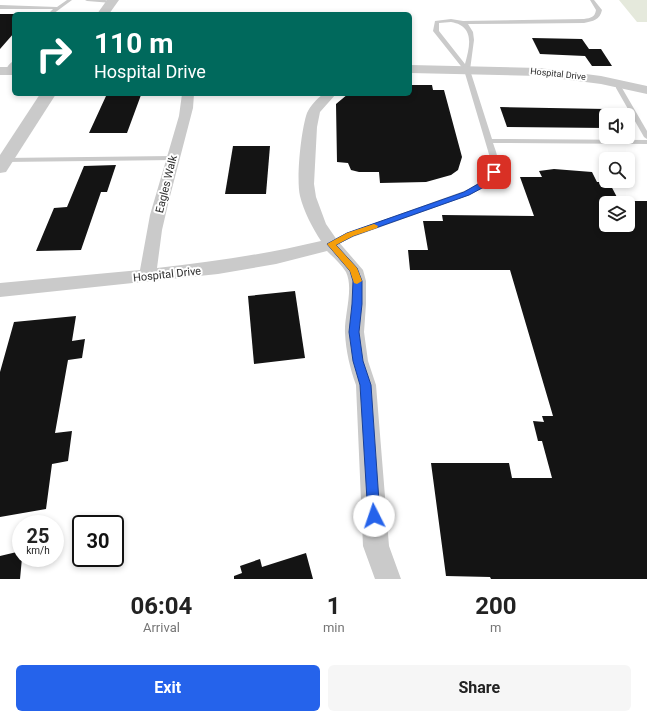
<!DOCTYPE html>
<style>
:root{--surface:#fff;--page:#f6f6f6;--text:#222;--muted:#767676;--accent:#2563eb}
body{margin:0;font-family:Roboto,sans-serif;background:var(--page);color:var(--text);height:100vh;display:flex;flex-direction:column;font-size:15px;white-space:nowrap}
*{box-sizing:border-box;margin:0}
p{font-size:13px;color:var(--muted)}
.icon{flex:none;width:22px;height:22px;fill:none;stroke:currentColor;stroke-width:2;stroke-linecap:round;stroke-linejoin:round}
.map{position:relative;height:579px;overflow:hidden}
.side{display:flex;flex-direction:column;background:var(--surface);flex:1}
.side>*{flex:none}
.banner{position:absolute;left:12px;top:12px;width:400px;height:84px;border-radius:6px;box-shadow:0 2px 6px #0003;background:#00695c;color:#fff;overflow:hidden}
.controls{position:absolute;left:599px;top:108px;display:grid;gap:8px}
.controls a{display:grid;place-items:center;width:36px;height:36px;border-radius:6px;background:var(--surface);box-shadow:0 2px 6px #0003;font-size:20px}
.speed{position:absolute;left:12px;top:515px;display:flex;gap:8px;font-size:20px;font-weight:700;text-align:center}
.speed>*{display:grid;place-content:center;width:52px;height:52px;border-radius:50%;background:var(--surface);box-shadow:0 2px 6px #0003;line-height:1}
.speed small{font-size:10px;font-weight:400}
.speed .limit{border:2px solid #111;border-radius:6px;background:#fff;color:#111}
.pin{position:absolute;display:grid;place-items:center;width:34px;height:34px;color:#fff;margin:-17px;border-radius:8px;box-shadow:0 2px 6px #0006}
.me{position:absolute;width:44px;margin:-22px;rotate:356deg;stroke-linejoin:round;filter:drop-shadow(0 0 3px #0008)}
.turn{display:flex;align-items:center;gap:14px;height:84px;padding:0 16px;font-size:18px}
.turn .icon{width:52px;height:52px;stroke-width:2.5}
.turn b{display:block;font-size:28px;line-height:34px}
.eta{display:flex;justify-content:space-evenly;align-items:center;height:68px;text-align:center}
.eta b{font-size:24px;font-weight:700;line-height:28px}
.primary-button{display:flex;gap:8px;margin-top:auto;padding:8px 16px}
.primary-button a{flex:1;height:46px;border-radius:6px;background:var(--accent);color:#fff;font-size:16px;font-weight:700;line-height:46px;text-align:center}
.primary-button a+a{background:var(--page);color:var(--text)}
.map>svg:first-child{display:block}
.green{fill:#e5e9dc}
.building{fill:#141414;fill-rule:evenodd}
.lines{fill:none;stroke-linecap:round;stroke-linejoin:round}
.service{fill:#cacaca;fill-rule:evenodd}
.minor{fill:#cacaca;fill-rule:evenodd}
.tertiary{fill:#cacaca;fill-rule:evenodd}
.route{fill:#2563eb;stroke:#184099}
.slow{fill:#f59e0b}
.labels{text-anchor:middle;stroke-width:4;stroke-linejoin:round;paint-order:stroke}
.far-street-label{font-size:9px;fill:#2d2d2d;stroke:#fff}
.street-label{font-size:11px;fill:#2d2d2d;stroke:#fff}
</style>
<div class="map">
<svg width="647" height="579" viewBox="0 0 647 579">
<rect width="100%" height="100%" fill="#fff"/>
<polygon class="green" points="619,0 647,0 647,22 637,22"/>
<g class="building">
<polygon points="0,14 14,14 14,33 0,49"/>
<polygon points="532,38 582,39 589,49 601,49 612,66 592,66 585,56 540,54"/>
<polygon points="410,85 432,85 433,90 444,90 462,157 458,170 451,175 426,182 380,183 379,172 359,172 351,170 348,163 337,162 336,104 348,94 410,94"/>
<polygon points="117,94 141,95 127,133 89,133 106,96 116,96"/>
<polygon points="500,107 606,109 606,128 507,127"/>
<polygon points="233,146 270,146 266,194 225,194"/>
<polygon points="116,165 107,192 101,192 81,250 36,251 54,208 67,207 84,166"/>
<path d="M 554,169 L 592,172 L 597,182 L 609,182 L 619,201 L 647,201 L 647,579 L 491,579 L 490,577 L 446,576 L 431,463 L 509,463 L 512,478 L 552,478 L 542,441 L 538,441 L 533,421 L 544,422 L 542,416 L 553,416 L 510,270 L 410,270 L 408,250 L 428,250 L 423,221 L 443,221 L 442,215 L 534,216 L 520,177 L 542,177 L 539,171 ZM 606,203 L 628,203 L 628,225 L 606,225 Z"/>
<polygon points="295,291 305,358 254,364 248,296"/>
<polygon points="76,316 72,341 85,339 82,358 68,360 55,433 72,431 68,461 52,464 46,509 0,517 0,372 14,322"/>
<polygon points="21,551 22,558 20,579 0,579 0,556"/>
<polygon points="306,553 313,579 234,579 234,576 242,573 240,566 260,559 262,567"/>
</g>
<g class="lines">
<g class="service">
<polygon points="67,0 72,0 53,14 50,12 53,9 0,9 0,5 57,7"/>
<polygon points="85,0 105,0 114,2 112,3 87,1"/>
<path d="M 590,0 L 594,0 L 602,10 C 600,20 593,21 584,23 L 468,24 L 473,32 L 474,40 L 470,70 L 492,139 L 647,140 L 647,144 L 493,143 C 495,149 498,156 498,162 C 498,179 483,188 470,195 L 353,237 L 334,246 L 328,246 L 327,244 L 328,242 L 347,233 L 464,191 C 479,184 488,178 491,161 L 464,70 L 433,31 L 435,21 L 451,19 L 463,21 L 584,19 C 591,18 595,17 596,10 ZM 451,22 C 475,26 470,46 465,64 L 439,31 L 439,23 Z"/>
<path d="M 14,61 L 14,67 L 10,72 L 6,72 C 5,69 10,62 14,61 Z"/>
<polygon points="619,81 622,83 622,88 647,131 647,139 644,137 616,88 616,83"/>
<polygon points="172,156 175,156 175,160 4,162 0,160 4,158"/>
</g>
<g class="minor">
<polygon points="410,65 539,68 601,76 647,86 647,94 601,84 539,76 410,73"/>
<rect x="0" y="67" width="14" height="8"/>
<path d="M 182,94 L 194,94 L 193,108 L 169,200 L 162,230 L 157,268 C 213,262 266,254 321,241 C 312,227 304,212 300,196 C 296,179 301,130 307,113 C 310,106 317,99 323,94 L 336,94 L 320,112 L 317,127 L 314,184 L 316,197 L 326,224 L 337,240 L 363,270 L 366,281 L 366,304 L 364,332 L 368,361 L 376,385 L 389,546 L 401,579 L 375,579 L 363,546 L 356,385 C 350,368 346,352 345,333 C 344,316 354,288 346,272 C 341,264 333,257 327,251 L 276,264 L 218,274 L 0,297 L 0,283 L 140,270 L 150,215 L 179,116 Z"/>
</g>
<g class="tertiary">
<polygon points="107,0 119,0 109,14 97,14"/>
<polygon points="40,94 56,94 6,172 0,173 0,155"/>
</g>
</g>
<polygon class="route" points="494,169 497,172 484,187 469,195 353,236 336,245 357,268 362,281 362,304 359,332 363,361 371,385 380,516 379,521 374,523 370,521 368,516 360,385 353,361 349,332 352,304 353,281 350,271 327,244 347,233 464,192 478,184 491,170"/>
<polygon class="slow" points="374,224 378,226 377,228 353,236 336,245 357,268 362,281 357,284 354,283 350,271 327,244 347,233"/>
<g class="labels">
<g class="far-street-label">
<text transform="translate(558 74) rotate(6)" y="3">Hospital Drive</text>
</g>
<g class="street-label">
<text transform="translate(166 184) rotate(-76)" y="4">Eagles Walk</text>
<text transform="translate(167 274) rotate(-6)" y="4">Hospital Drive</text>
</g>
</g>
</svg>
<div class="controls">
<a><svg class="icon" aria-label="sound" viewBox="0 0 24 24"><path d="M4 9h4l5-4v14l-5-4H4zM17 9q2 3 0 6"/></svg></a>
<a><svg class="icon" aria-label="search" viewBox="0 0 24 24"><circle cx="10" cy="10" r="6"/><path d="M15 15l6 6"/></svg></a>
<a><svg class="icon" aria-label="layers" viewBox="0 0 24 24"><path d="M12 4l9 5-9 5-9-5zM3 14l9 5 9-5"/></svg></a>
</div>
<div class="speed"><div>25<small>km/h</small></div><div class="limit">30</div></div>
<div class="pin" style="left:494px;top:172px;background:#d93025"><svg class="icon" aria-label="arrive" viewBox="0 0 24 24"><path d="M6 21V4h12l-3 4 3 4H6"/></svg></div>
<svg class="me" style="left:374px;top:516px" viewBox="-20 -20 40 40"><circle r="19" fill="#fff"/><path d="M0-13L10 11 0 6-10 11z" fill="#2563eb"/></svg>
<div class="banner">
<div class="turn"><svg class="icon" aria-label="right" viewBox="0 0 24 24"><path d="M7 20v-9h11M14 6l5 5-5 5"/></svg><div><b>110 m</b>Hospital Drive</div></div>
</div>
</div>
<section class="side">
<div class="eta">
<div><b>06:04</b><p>Arrival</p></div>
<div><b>1</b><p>min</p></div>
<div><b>200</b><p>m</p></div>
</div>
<div class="primary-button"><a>Exit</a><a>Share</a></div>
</section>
